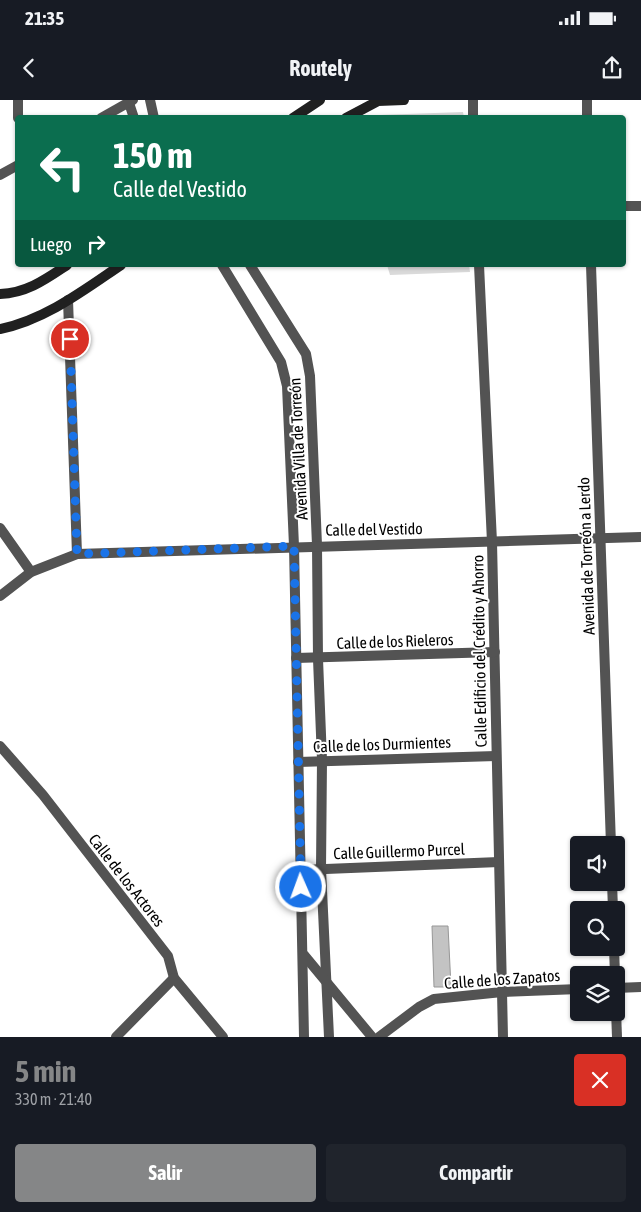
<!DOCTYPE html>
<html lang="es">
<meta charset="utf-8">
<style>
:root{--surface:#171b24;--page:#20242c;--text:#f1f3f6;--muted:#9ea1a6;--accent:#858687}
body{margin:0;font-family:"Asap Condensed",sans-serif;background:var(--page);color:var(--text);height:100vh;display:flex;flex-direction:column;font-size:19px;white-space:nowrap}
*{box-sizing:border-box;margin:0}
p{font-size:16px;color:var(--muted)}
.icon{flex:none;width:28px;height:28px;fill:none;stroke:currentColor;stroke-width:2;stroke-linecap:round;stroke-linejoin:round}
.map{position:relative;height:937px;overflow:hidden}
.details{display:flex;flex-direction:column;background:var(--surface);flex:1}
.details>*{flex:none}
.hud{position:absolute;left:15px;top:15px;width:611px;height:152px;border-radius:5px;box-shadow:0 1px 4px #0004;background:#0b6e4f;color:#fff;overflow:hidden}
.controls{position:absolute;left:570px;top:736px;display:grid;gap:10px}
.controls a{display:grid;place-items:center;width:55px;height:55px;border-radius:5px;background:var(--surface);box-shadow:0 1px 4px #0004;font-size:25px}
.pin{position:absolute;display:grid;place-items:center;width:42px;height:42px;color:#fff;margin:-21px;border:2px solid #fff;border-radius:50%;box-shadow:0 1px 5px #0007}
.me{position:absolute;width:55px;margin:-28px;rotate:358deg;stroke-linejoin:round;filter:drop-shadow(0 0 4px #0008)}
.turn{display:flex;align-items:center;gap:18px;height:105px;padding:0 15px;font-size:22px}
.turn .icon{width:65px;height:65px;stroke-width:2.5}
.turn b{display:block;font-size:35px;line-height:42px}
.then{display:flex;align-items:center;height:48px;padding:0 15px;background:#0003;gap:10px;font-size:19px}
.round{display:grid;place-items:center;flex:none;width:52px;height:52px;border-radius:5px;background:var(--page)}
.headline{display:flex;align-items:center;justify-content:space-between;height:85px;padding:0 15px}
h1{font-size:30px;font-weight:700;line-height:38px;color:var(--accent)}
.button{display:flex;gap:10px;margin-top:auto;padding:10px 15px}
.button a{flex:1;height:58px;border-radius:5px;background:var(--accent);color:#fff;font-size:20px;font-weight:700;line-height:58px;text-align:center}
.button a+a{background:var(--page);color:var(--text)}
.status{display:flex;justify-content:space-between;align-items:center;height:35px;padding:0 25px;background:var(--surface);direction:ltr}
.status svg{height:14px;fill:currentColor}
header{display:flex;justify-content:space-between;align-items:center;height:65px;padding:0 15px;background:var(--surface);font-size:22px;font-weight:700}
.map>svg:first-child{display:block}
.green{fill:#dadada}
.building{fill:#c3c3c3;stroke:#979797}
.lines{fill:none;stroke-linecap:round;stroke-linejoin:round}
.street{stroke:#535353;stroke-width:10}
.secondary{stroke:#202020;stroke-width:10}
.route{stroke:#1a73e8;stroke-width:9;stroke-dasharray:0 16.2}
.labels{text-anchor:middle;stroke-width:4;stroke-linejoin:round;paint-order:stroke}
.street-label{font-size:16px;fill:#000;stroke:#fff}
</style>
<div class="status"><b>21:35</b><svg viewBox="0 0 49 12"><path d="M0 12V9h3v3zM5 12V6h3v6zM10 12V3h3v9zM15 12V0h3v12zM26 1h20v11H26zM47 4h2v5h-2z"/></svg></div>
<header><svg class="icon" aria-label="back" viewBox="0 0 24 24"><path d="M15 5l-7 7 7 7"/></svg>Routely<svg class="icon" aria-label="share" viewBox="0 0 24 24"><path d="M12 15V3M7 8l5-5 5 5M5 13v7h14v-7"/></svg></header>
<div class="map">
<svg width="641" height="937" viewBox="0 0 641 937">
<rect width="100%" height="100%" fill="#fff"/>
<g class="green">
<polygon points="463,12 464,17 375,17 379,15"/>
<polygon points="387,165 469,165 470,172 390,175"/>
</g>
<polygon class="building" points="432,826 448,826 451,887 434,887"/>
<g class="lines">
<g class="street">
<polyline points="18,0 18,18"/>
<polyline points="128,0 134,18"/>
<polyline points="150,0 154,18"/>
<polyline points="473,0 473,18"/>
<polyline points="587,0 587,18"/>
<polyline points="101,18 133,0"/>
<polyline points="0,75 18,65"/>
<polyline points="624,106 641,106"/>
<polyline points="222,165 281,262 287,286 294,446 304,937"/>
<polyline points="250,165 306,254 310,276 317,445 318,559 322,660 321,769 329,937"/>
<polyline points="479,165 492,442 503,937"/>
<polyline points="591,165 611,745"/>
<polyline points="68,200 77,454"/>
<polyline points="0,428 31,472"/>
<polyline points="0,496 31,472 77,454 641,437"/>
<polyline points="296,558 495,552"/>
<polyline points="0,646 43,695 168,856 174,878 223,937"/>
<polyline points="298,662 496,656"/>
<polyline points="301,770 499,762"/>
<polyline points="612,782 613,810"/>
<polyline points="614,848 615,875"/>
<polyline points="304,855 372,937"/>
<polyline points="616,888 641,887"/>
<polyline points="616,910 617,937"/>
<polyline points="116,937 174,878"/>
<polyline points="379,937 419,907 434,899 502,892 579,889"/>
</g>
<g class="secondary">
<polyline points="293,18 320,0"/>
<polyline points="346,18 378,1 404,0"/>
<path d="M 0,194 C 27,193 46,179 67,165"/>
<path d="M 0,229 C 45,220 84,190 121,165"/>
</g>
</g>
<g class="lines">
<polyline class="route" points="70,239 77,454 294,446 301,787"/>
</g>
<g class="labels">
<g class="street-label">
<text transform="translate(298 349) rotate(-93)" y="6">Avenida Villa de Torreón</text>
<text transform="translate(374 429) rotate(-1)" y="6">Calle del Vestido</text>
<text transform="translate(586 456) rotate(-92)" y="6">Avenida de Torreón a Lerdo</text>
<text transform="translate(395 541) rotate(-2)" y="6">Calle de los Rieleros</text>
<text transform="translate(479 551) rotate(-91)" y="6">Calle Edificio del Crédito y Ahorro</text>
<text transform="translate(382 644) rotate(-2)" y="6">Calle de los Durmientes</text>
<text transform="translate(399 751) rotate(-2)" y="6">Calle Guillermo Purcel</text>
<text transform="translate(127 780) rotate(52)" y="6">Calle de los Actores</text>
<text transform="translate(502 879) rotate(-4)" y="6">Calle de los Zapatos</text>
</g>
</g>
</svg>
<div class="controls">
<a><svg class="icon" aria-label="sound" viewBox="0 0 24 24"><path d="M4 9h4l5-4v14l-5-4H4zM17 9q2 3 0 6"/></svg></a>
<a><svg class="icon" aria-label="search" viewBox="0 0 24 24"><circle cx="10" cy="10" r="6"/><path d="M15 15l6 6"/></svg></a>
<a><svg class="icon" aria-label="layers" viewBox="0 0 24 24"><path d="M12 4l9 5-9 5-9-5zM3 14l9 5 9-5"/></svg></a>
</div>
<div class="pin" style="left:70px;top:239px;background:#d93025"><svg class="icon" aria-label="arrive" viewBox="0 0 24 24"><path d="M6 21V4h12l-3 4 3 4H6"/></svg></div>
<svg class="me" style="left:301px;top:787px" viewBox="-20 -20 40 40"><circle r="17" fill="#1a73e8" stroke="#fff" stroke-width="3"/><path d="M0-11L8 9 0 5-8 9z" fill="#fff"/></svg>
<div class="hud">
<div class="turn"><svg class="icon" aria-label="left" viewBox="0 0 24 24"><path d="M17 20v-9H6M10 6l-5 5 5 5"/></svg><div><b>150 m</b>Calle del Vestido</div></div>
<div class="then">Luego<svg class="icon" aria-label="right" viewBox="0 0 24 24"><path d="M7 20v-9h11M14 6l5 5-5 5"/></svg></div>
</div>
</div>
<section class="details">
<div class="headline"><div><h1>5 min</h1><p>330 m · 21:40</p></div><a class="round" style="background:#d93025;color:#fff"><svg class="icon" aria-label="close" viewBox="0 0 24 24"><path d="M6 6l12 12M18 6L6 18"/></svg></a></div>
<div class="button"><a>Salir</a><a>Compartir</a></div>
</section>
